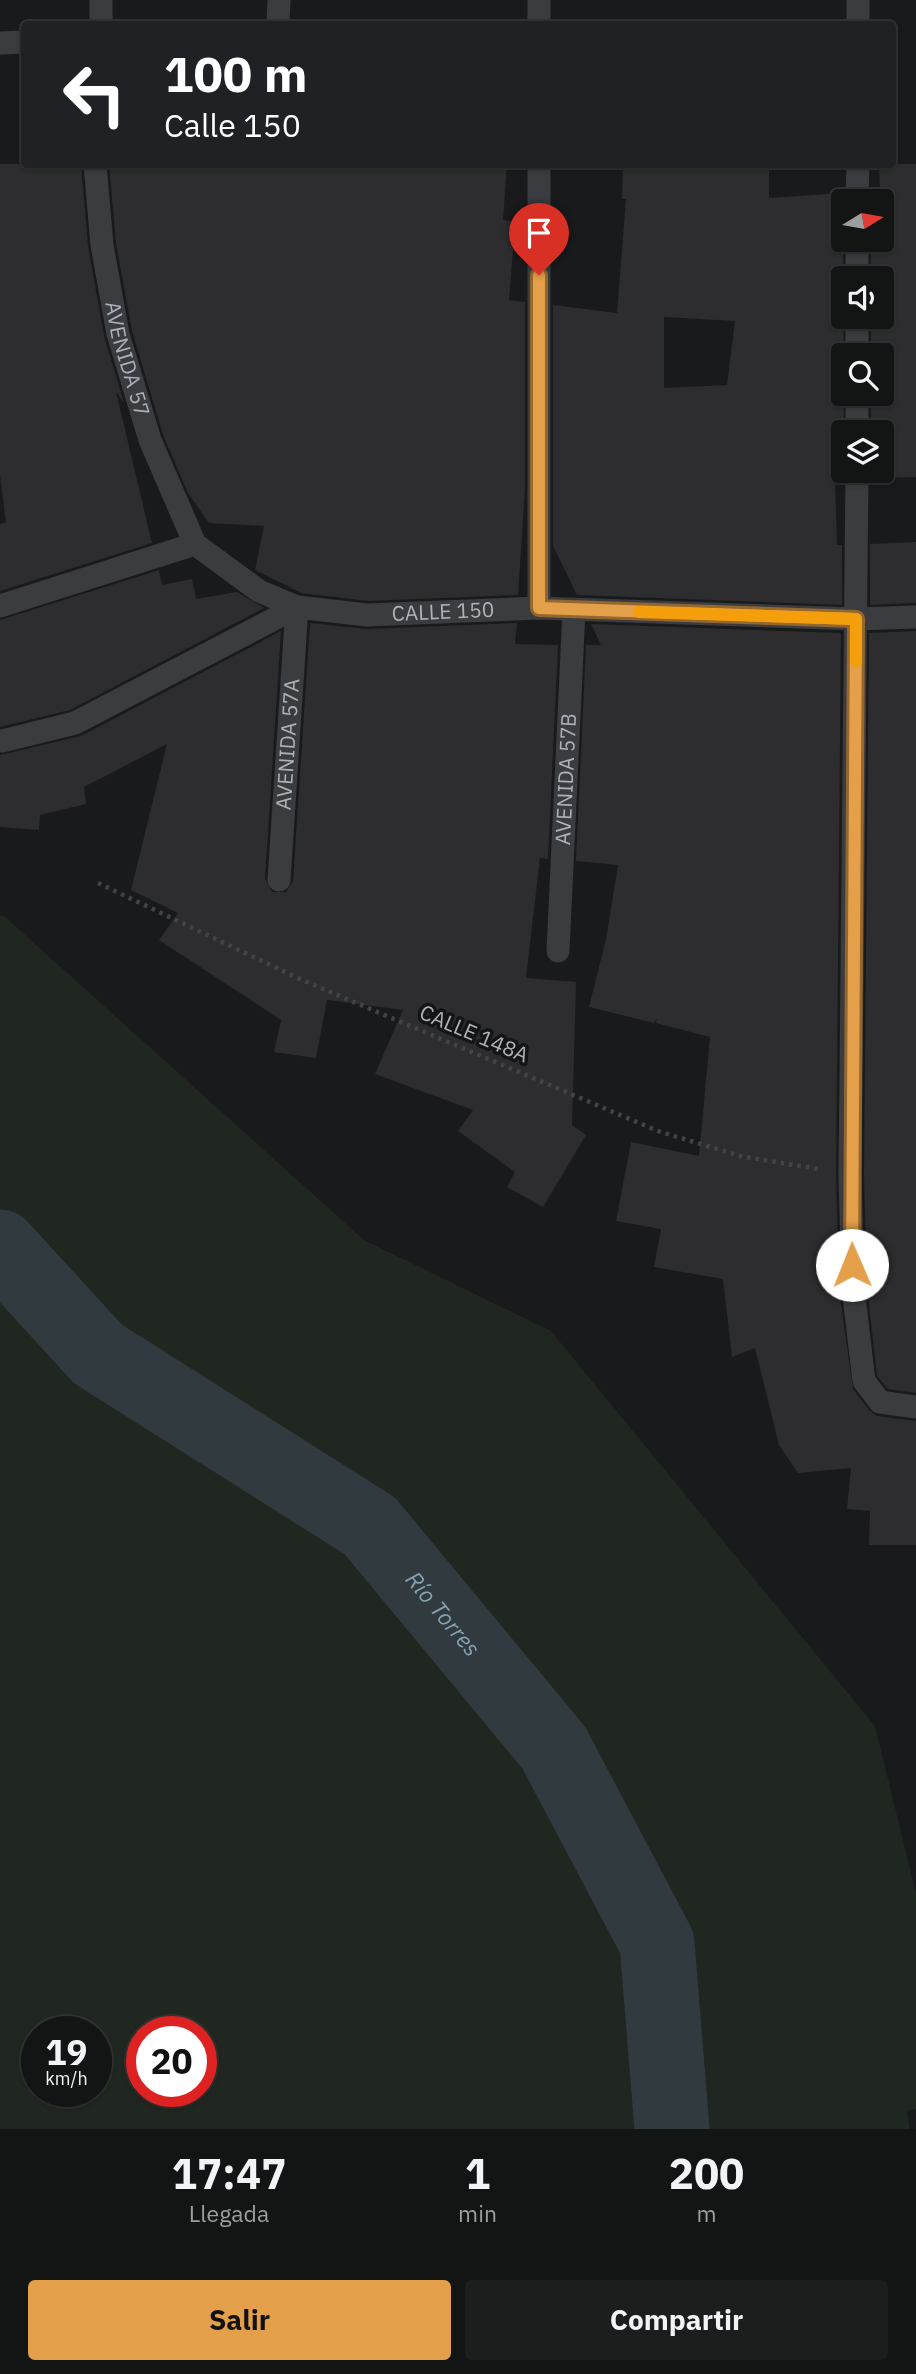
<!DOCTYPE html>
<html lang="es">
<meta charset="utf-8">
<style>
:root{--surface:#131414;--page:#1c1d1d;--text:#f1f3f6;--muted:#9d9ea0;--line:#323334;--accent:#e39f49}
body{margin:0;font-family:"IBM Plex Sans",sans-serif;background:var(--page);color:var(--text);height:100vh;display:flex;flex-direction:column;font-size:26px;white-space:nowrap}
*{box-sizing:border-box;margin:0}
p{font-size:23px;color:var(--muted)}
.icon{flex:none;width:38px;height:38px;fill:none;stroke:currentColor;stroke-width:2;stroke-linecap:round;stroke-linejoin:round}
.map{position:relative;height:2129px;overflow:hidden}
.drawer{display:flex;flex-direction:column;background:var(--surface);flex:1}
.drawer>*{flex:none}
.guide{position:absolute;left:21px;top:21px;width:875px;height:147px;border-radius:7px;box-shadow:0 2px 5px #0004,0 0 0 2px var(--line);background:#202124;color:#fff;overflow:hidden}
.needle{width:46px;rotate:79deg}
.tools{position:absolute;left:831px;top:189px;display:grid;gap:14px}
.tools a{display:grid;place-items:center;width:63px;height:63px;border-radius:7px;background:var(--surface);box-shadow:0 2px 5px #0004,0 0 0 2px var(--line);font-size:35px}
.speed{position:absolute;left:21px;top:2016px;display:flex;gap:14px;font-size:35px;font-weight:700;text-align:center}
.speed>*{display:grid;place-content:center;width:91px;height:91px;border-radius:50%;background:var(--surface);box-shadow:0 2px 5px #0004,0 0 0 2px var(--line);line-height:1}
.speed small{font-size:18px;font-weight:400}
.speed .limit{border:10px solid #d22;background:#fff;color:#111}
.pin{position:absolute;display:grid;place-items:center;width:60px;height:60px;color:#fff;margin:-72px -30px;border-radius:50% 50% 50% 0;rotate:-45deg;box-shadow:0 0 7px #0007}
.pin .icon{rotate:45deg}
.me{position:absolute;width:77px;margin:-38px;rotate:359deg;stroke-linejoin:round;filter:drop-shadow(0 0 5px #0008)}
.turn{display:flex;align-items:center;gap:24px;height:147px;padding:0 28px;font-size:32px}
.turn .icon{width:91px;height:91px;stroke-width:2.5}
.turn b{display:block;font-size:49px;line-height:60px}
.eta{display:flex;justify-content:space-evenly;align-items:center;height:119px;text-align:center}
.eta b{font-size:42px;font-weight:700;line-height:49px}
.action{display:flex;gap:14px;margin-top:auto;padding:14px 28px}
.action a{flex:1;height:80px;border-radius:7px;background:var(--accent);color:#111;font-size:28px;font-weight:700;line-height:80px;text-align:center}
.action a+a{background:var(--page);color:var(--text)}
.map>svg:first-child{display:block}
.green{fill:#202620;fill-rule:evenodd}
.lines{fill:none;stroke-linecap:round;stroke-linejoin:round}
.river{stroke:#303a3f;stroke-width:75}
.building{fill:#2d2d2f;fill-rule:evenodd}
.path{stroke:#414347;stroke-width:4.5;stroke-dasharray:3.5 5;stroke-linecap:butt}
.service{stroke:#3b3c40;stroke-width:23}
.route-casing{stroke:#94672f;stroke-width:18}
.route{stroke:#e39f49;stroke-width:12}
.slow{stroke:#f59e0b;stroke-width:12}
.labels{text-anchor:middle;stroke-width:7;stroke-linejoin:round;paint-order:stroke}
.street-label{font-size:21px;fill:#adb2ba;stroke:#141516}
.water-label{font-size:23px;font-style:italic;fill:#87a2b1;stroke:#141516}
</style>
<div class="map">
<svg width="916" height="2129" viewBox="0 0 916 2129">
<rect width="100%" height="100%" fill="#191a1b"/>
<path class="green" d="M 3,915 L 364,1240 L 551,1331 L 875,1726 L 916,1893 L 916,2109 L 907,2111 L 910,2129 L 0,2129 L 0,916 ZM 37,2032 L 96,2032 L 96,2091 L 37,2091 ZM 142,2032 L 201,2032 L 201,2091 L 142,2091 Z"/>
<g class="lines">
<path class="river" id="s1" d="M 0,1247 L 98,1354 L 370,1526 L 554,1748 L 657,1943 L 672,2129"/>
</g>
<g class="building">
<polygon points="0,164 81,164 88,246 104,336 124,403 116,392 152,543 0,591 0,524 6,522 0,475"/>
<polygon points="109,164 507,164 503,220 515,222 509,300 525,302 525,489 518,595 368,601 301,593 255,570 264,526 209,523 188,493 163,435 132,331 116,243"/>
<path d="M 623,164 L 769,164 L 769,198 L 843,193 L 844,469 L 843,479 L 835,480 L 837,545 L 842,545 L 842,605 L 577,595 L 553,546 L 553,305 L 617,313 L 626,199 L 622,199 ZM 664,317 L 735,321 L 727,385 L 664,388 Z"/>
<polygon points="879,164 916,164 916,477 871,478 871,471 882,471 882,432 871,432 871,394 882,394 882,355 871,355 871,317 882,317 882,278 871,278 871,240 882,240 882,201 871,201 871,191 880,191"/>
<polygon points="916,542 916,603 870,605 870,544"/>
<polygon points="159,570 162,585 192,579 196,599 237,592 264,608 70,710 0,727 0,620"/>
<polygon points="310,623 367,629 517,623 515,644 558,645 548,859 540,858 526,978 576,982 572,1125 586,1135 543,1207 507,1187 515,1172 458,1131 473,1110 375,1074 403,1010 327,1000 316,1058 274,1052 281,1020 159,940 178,913 131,890 167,744 84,787 86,804 40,815 39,830 0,827 0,755 81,736 281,631 265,879 272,892 286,892 293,881"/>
<polygon points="591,624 841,633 836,1174 839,1290 853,1389 869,1410 877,1416 916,1421 916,1545 869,1545 870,1511 847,1509 851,1468 798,1473 779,1445 755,1348 732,1357 723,1279 654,1267 661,1229 616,1221 631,1142 699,1156 710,1037 656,1023 657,1018 654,1023 589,1007 606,939 618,865 576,861 586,645 601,645"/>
<polygon points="916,631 916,1393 888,1389 877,1376 867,1287 864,1174 869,633"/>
</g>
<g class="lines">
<polyline class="path" points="98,883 302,980 658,1131 740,1156 818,1169"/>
<g class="service">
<polyline points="539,0 539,24"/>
<polyline points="101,24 101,0"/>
<polyline points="278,24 279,0"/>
<polyline points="858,24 858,0"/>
<polyline points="0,43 24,42"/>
<path id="s2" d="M 95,164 L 102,245 L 118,334 L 150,440 L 195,544 L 259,591 L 297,607 L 367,615 L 539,608 L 856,619 L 916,617"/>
<polyline points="539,164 539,608"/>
<polyline points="857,201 858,164"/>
<polyline points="857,278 857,240"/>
<polyline points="857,355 857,317"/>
<polyline points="857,432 857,394"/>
<polyline points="857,471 850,1174 853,1288 864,1381 880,1402 916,1407"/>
<polyline points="0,606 195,544"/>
<polyline points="2,741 75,723 297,607"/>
<path id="s3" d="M 279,880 L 297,607"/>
<path id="s4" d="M 558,951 L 574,610"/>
</g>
</g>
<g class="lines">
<g class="route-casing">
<polyline id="route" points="539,275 539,608 856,619 852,1265"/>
</g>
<use href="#route" class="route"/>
<polyline class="slow" points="639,612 856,619 856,661"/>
</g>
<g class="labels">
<g class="street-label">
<text dy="7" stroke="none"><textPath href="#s2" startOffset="198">AVENIDA 57</textPath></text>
<text dy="7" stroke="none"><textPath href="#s2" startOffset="663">CALLE 150</textPath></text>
<text dy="7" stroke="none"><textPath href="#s3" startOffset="136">AVENIDA 57A</textPath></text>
<text dy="7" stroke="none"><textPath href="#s4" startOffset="172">AVENIDA 57B</textPath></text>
<text transform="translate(474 1034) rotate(23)" y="7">CALLE 148A</text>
</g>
<g class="water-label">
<text dy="8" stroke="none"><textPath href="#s1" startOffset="581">Río Torres</textPath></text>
</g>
</g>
</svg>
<div class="tools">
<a><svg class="needle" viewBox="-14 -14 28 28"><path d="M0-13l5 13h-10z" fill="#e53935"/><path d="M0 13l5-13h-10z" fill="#9d9ea0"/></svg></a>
<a><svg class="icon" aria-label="sound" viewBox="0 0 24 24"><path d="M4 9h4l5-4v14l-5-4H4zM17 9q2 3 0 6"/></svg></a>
<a><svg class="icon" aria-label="search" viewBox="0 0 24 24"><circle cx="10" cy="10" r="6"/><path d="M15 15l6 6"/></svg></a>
<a><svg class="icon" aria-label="layers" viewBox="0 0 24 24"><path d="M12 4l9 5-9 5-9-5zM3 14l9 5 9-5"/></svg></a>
</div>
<div class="speed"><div>19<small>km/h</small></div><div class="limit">20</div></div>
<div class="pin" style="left:539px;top:275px;background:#d93025"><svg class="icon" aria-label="arrive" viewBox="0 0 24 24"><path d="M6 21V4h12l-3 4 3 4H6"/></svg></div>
<svg class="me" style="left:852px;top:1265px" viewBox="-20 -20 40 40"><circle r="19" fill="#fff"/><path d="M0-13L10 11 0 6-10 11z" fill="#e39f49"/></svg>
<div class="guide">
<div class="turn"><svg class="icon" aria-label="left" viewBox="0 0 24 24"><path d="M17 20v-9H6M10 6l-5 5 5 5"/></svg><div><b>100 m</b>Calle 150</div></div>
</div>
</div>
<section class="drawer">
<div class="eta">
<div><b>17:47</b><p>Llegada</p></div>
<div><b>1</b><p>min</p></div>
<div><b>200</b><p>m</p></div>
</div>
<div class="action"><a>Salir</a><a>Compartir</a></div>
</section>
